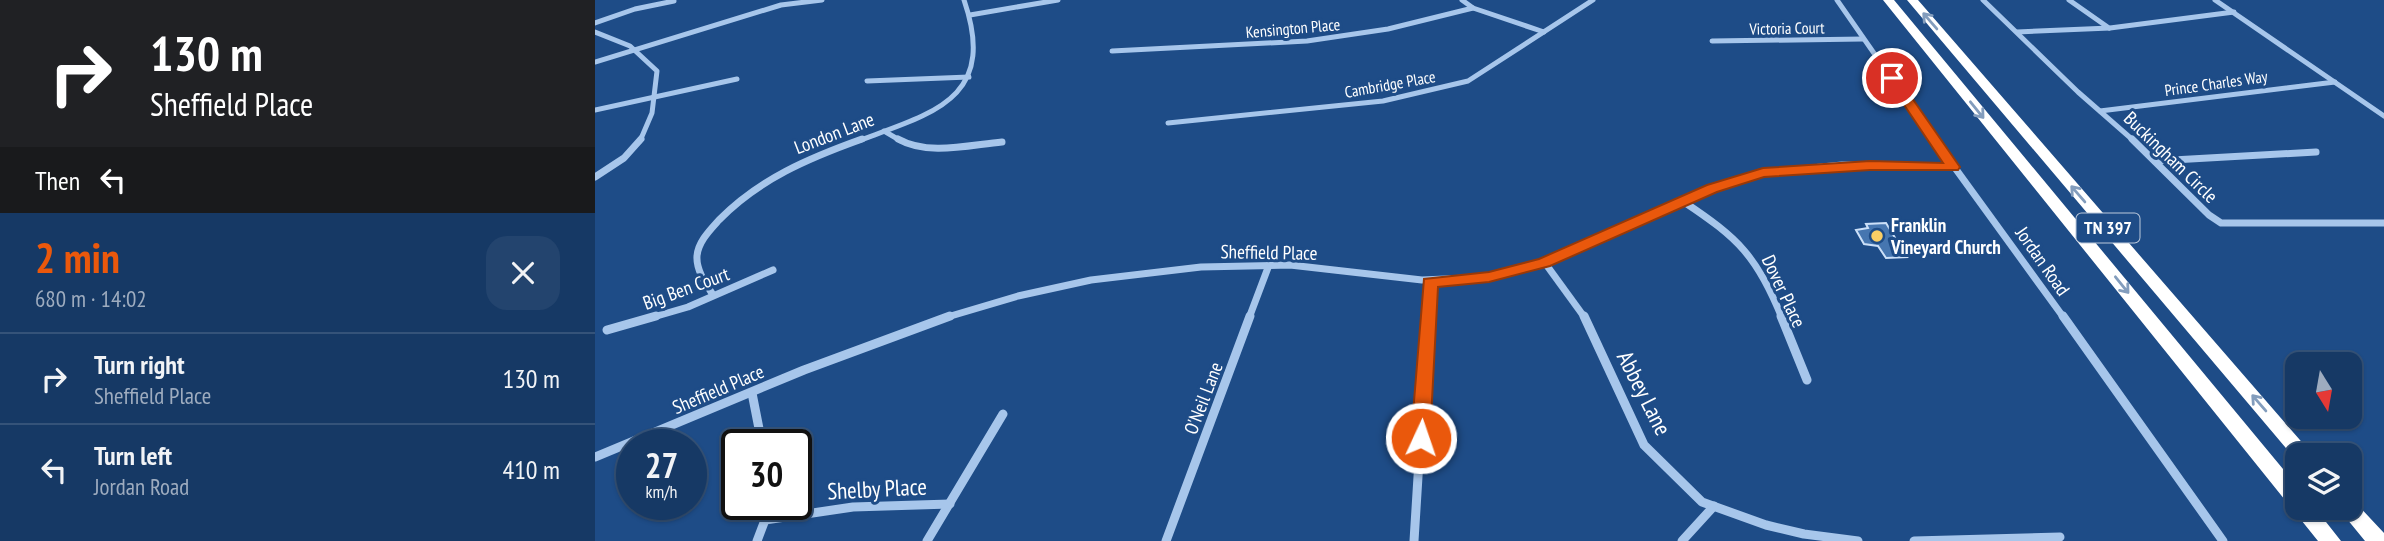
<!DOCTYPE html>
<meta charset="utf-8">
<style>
:root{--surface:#163965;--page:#23446e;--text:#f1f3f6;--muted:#9eacbf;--line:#355379;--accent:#ea580c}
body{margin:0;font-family:"PT Sans Narrow",sans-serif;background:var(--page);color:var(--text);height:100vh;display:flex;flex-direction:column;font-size:26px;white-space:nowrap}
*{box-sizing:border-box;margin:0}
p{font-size:23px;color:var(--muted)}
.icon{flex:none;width:38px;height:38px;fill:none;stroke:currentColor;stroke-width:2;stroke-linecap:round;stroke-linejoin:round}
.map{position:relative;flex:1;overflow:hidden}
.drawer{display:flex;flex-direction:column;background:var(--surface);width:595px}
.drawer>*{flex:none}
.guide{background:#202124;color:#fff;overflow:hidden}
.needle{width:46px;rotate:169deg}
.fabs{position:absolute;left:1690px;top:352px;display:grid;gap:14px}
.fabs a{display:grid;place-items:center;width:77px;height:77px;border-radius:14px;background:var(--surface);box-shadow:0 2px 5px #0004,0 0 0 2px var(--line);font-size:35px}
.speed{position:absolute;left:21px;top:429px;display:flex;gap:14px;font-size:35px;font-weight:700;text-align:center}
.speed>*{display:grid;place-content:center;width:91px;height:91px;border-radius:50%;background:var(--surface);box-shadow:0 2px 5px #0004,0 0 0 2px var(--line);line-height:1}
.speed small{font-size:18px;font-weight:400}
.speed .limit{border:4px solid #111;border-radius:10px;background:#fff;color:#111}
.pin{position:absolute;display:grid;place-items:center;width:60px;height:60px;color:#fff;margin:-30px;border:4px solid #fff;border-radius:50%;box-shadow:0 2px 7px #0007}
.me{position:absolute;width:77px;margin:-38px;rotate:3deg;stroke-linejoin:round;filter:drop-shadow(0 0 5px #0008)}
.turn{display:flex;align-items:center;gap:24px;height:147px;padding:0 35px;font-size:32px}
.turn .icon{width:91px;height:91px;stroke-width:2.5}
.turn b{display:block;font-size:49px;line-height:60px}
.then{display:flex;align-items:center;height:66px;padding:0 35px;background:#0003;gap:14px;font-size:26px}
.round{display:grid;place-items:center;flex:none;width:74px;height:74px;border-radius:21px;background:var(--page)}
.headline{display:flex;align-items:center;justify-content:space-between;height:119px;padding:0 35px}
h1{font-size:42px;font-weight:600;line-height:52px;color:var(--accent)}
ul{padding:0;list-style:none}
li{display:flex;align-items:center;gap:21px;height:91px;padding:0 35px;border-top:2px solid var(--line)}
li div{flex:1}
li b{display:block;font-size:26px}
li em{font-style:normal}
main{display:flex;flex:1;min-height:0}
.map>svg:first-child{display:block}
.building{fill:#4676b0;stroke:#cce0f8;stroke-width:2}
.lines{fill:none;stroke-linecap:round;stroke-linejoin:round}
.street-far2{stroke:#a7c6eb;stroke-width:5}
.street-far1{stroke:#a7c6eb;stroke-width:7}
.street{stroke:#a7c6eb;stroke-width:9}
.highway{fill:#fff;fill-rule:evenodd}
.oneway{stroke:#839dbd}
.route{fill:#ea580c;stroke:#983908;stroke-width:2}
.poi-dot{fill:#face65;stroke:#1e4c87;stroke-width:2.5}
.labels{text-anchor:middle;stroke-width:6;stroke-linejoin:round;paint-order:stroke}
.far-street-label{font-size:16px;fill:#fff;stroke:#1e4c87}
.shield{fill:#1e4c87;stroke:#bcc9db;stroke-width:2}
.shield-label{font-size:18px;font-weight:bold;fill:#fff}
.street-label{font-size:19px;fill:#fff;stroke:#1e4c87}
.poi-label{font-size:19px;font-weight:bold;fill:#fff;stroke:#1e4c87;text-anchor:start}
.near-street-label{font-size:23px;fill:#fff;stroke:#1e4c87}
</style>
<main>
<section class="drawer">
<div class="guide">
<div class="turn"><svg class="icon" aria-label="right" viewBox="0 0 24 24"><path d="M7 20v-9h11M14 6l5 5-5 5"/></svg><div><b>130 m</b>Sheffield Place</div></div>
<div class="then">Then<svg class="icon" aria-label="left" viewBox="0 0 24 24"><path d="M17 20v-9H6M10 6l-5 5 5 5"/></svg></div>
</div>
<div class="headline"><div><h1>2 min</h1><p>680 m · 14:02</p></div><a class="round"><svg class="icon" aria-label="close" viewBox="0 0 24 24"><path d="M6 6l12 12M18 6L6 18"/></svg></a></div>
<ul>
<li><svg class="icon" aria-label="right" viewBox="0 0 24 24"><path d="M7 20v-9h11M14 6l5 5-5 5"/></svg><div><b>Turn right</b><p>Sheffield Place</p></div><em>130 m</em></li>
<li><svg class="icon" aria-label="left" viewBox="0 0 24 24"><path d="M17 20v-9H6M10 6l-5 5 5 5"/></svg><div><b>Turn left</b><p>Jordan Road</p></div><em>410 m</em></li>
</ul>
</section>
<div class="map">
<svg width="1789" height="541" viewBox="0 0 1789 541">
<rect width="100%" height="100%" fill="#1e4c87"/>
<polygon class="building" points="1291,223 1302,241 1312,257 1291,258 1283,246 1269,244 1261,230 1273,228 1271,224"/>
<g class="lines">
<g class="street-far2">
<polyline points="867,0 878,8 949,32"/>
<polyline points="1242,0 1340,141"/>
<polyline points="1388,0 1483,92 1539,141"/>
<polyline points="1474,0 1514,28"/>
<polyline points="1620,0 1789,116"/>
<polyline points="375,15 463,0"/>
<polyline points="0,23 40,9 79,1"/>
<polyline points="0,32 35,46 62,71 57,113 45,141"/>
<polyline points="1422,32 1515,28 1639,12"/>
<polyline points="1117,41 1268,39"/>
<polyline points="517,51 712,41 793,29 878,8"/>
<polyline points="0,62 186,5 227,0"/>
<polyline points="272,81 374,77"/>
<polyline points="0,110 142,79"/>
<polyline points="1505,111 1740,82"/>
<polyline points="573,123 788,101 873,81 998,0"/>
<polyline points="289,131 306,141"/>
<path d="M 263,141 C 338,113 403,99 369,0"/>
</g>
<g class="street-far1">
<path d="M 303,139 C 333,156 374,145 407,142"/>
<polyline points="1339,139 1469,318"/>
<polyline points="1537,139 1614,215 1626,223 1789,223"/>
<polyline points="1560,161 1721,152"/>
<polyline points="0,177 29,158 46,139"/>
<path d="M 1089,202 C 1143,238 1162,256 1187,318"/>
<polyline points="950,263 990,318"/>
<path d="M 118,295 C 111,284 101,270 102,256 C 103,242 115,230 124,220 C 164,179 214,158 267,139"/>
<polyline points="55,318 93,307 178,270"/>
<polyline points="349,318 423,296 496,280 606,267 695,265 827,280 896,277 947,263 1126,185 1165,173 1247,165 1358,167"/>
<polyline points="654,318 674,265"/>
<polyline points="833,318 835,283"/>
</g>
<g class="street">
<polyline points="989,316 1049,445 1107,502 1171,525 1209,534 1263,541"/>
<polyline points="1186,316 1212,380"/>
<polyline points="1468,316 1628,541"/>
<polyline points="12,330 61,316"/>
<polyline points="157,393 167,444"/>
<polyline points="0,457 209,370 355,316"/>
<polyline points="170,520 258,507 355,504"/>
<polyline points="162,541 170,520 172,504"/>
<polyline points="332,541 408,414"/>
<polyline points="571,541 655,316"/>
<polyline points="819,541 833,316"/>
<polyline points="1087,541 1119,506"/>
<polyline points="1319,541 1465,537"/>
</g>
<g class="highway">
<polygon points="1288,0 1299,0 1703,487 1703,508 1720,508 1746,541 1723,541"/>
<polygon points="1312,0 1323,0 1718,455 1703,455 1701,460"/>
<polygon points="1755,500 1760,502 1789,533 1789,541 1770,541 1743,508 1755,508"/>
</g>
</g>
<defs><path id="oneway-shaft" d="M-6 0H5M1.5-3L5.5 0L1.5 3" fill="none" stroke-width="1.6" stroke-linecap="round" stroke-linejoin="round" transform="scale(1.75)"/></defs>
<g class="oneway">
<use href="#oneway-shaft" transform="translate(1335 21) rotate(-131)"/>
<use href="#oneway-shaft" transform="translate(1382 110) rotate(51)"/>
<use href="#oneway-shaft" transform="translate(1483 194) rotate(-131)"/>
<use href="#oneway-shaft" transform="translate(1527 285) rotate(51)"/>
<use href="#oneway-shaft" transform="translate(1664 403) rotate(-131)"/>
</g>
<polygon class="route" points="1297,74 1301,75 1365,167 1363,170 1275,170 1169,177 1122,192 955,266 894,282 843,287 835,438 832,443 826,445 819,443 816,438 829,279 894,272 944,259 1112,185 1168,168 1275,161 1348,163 1291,78"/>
<circle class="poi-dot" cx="1282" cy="236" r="7"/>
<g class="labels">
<g class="far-street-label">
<text transform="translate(698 28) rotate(-5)" y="6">Kensington Place</text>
<text transform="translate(1192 28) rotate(-1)" y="6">Victoria Court</text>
<text transform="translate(1621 83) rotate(-8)" y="6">Prince Charles Way</text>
<text transform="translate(795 84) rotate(-10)" y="6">Cambridge Place</text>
</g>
<rect class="shield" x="1481.5" y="213.5" width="63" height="29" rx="5"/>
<g class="shield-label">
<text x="1513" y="234">TN 397</text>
</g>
<g class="street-label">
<text transform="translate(239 133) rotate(-21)" y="7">London Lane</text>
<text transform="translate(1576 157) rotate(44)" y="7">Buckingham Circle</text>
<text transform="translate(674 252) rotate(1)" y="7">Sheffield Place</text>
<text transform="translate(1448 261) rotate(55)" y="7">Jordan Road</text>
<text transform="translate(91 288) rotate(-20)" y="7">Big Ben Court</text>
<text transform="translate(1189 291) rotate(65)" y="7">Dover Place</text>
<text transform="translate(123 389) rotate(-23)" y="7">Sheffield Place</text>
<text transform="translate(608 398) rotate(-69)" y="7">O'Neil Lane</text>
</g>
<g class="poi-label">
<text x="1296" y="232">Franklin<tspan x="1296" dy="22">Vineyard Church</tspan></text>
</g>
<g class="near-street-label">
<text transform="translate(1049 393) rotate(63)" y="8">Abbey Lane</text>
<text transform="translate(282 489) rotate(-3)" y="8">Shelby Place</text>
</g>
</g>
</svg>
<div class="fabs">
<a><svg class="needle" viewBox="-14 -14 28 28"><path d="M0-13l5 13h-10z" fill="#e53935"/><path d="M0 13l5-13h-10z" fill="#9eacbf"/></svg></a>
<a><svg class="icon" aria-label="layers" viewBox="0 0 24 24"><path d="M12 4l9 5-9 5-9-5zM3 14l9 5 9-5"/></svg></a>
</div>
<div class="speed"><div>27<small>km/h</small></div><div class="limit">30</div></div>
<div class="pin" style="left:1297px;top:78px;background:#d93025"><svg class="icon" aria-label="arrive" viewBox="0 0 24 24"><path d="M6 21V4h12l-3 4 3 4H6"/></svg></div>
<svg class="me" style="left:826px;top:438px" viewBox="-20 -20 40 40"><circle r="17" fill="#ea580c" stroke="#fff" stroke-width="3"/><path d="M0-11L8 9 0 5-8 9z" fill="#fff"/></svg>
</div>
</main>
